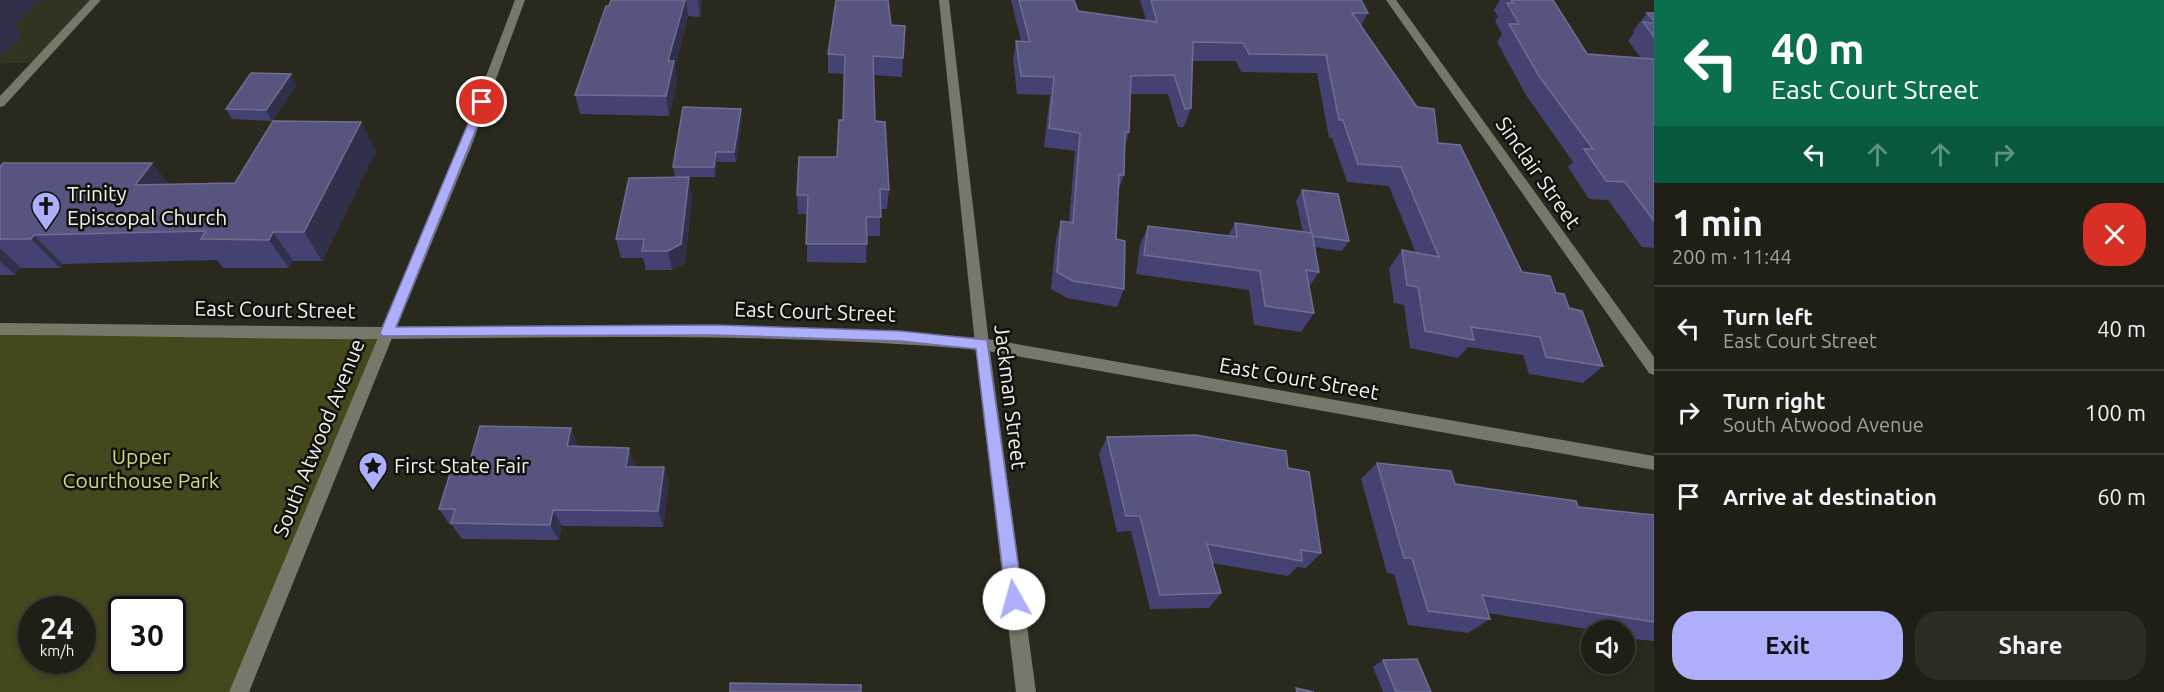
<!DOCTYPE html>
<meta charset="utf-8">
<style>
:root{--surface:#1f1f16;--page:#2c2c23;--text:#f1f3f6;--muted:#a1a2a1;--line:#3c3d35;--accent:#adaffb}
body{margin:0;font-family:Ubuntu,sans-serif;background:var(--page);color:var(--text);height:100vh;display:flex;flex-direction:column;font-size:22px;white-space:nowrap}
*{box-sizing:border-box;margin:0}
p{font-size:20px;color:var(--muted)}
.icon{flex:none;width:33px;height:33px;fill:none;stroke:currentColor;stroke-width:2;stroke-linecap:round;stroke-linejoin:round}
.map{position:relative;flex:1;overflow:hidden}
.details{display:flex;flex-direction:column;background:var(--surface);width:510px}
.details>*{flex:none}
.top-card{background:#0b6e4f;color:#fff;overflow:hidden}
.tools{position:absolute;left:1581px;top:620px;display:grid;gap:12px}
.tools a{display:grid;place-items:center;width:54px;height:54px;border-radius:50%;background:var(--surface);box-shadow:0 3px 9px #0003,0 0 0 2px var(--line);font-size:30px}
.speed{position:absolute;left:18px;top:596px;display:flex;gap:12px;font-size:30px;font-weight:700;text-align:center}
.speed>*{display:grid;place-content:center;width:78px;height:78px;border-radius:50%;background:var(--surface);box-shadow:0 3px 9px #0003,0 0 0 2px var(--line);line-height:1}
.speed small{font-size:15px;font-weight:400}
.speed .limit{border:3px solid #111;border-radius:9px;background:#fff;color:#111}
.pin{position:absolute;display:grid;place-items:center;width:51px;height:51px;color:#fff;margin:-26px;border:3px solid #fff;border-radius:50%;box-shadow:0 2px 6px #0007}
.me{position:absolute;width:66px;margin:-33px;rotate:353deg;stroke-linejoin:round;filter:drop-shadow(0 0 4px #0008)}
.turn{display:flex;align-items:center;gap:21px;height:126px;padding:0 18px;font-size:27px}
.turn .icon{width:78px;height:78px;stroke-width:2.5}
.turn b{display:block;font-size:42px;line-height:51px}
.lanes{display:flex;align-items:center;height:57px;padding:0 18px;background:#0003;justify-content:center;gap:30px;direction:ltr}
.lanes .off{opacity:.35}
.round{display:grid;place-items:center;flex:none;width:63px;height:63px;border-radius:24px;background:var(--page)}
.overview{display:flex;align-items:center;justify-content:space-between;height:102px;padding:0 18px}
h1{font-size:36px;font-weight:600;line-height:45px}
.action{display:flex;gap:12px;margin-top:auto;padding:12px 18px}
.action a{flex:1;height:69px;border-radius:24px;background:var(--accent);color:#111;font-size:24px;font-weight:600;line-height:69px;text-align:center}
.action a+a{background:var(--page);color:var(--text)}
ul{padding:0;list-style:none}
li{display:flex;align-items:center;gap:18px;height:84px;padding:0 18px;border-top:2px solid var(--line)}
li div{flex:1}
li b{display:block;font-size:22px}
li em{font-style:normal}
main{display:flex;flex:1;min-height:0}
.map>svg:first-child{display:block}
.built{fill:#332}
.green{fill:#46471d;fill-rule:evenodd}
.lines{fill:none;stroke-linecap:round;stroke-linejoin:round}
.minor{fill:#77786a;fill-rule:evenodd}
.secondary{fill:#77786a;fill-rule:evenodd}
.wall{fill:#444272}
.shaded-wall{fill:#31304b}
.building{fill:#57557f;stroke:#6f6d90;stroke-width:1.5}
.route{fill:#adaffb;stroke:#7072a3;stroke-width:1.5}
.labels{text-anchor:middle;stroke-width:5;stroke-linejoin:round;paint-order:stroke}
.street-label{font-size:21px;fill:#f1f1ea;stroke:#11120d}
.poi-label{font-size:21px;fill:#f1f1ea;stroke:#11120d;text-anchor:start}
.park-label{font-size:21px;fill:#d5d87a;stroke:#11120d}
</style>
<main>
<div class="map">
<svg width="1654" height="692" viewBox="0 0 1654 692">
<rect width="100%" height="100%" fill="#29291e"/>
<polygon class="built" points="0,0 96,0 37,63 0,63"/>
<path class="green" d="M 0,329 L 387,333 L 239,692 L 0,692 ZM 32,609 L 82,609 L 82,660 L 32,660 ZM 122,609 L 172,609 L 172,660 L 122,660 Z"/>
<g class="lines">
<g class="minor">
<polygon points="90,0 101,0 4,106 0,107 0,96"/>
<polygon points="939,0 949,0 989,344 1036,692 1016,692 975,344"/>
<polygon points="1386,0 1396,0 1654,357 1654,375 1649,373"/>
<polygon points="387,327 392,329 394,333 249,692 229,692 380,333 382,329"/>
</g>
<path class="secondary" d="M 515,0 L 525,0 L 471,147 L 397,327 C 592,325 787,322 982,338 L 1654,456 L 1654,470 L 982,350 C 785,333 588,337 390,339 C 260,340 130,335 0,335 L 0,323 L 382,327 L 459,147 Z"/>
</g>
<g class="wall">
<polygon points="611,0 702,0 700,17 688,16 675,67 677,81 669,116 580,114 575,95"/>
<polygon points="1011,0 1074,0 1078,11 1146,20 1140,0 1361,0 1368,13 1361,26 1522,272 1556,293 1569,308 1603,366 1583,383 1529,374 1523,355 1468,347 1458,358 1410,348 1404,305 1394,303 1389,268 1402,250 1416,253 1389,186 1347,182 1332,138 1329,138 1317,73 1241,72 1236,61 1192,61 1191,108 1184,127 1178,127 1168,94 1131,94 1129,132 1125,147 1124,175 1118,192 1116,239 1124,289 1117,307 1067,298 1051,289 1056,239 1061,221 1069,222 1075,151 1044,147 1050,95 1017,94 1013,60 1016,41 1021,41"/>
<polygon points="1500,0 1553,0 1587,54 1641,58 1628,41 1634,33 1633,31 1647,13 1654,13 1654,248 1642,247 1608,200 1589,199 1568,167 1573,162 1526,95 1497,42 1502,34 1495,21 1498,17 1494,10"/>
<polygon points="891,25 903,58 902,77 873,75 875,121 889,190 887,209 880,209 880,236 867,236 866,263 807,262 807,214 798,214 797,195 837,157 843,120 844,74 828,73 828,54"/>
<polygon points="297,85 272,121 232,119 226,109"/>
<polygon points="741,109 742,120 736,162 717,162 715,177 675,177 673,167"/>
<polygon points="376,151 322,261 293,261 289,268 223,268 217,260 63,264 60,268 21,268 15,275 0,275 0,167 169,185 235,183"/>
<polygon points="1302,190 1349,241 1342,251 1314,247 1319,272 1309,287 1314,313 1301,332 1254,325 1249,290 1136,274 1140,245 1148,226 1228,236 1235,223 1303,232 1296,201"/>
<polygon points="692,197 685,263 672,270 646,270 643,258 621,258 616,239"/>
<polygon points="571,428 578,446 635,465 634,467 664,467 669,484 663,527 562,526 559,540 462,539 452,525 450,525 439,509 470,461"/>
<polygon points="1107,437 1288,468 1321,553 1306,568 1297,567 1288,576 1212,563 1221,593 1209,608 1150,609 1131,531 1117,532 1099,454"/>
<polygon points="1377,463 1455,484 1578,507 1654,515 1654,641 1633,639 1632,636 1624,635 1624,630 1593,630 1488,613 1490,619 1468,633 1408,625 1394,574 1387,573 1361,479"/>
<polygon points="1383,660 1431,692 1383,692 1373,667"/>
</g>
<g class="shaded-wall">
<polygon points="0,0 40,0 14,25 22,35 0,57"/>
<polygon points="685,0 686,0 688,16 675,67 677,81 669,116 666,96 668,61"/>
<polygon points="698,0 702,0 700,17"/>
<polygon points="291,74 297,85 272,121 266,110"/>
<polygon points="741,109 742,120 736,162 734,152"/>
<polygon points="361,122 376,151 322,261 304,232"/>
<polygon points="716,152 717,162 715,177 714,167"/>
<polygon points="152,163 175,192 135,185"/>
<polygon points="689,177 692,197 685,263 672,270 668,251"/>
<polygon points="273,232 293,261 289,268 269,240"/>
<polygon points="34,235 63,264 60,268 31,239"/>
<polygon points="0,248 21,268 15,275 0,261"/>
<polygon points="571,428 578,445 574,463 567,446"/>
<polygon points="629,448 635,465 631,484 626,467"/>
<polygon points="664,467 669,484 663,527 658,511"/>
<polygon points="553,510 562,526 559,540 550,525"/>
</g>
<g class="building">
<polygon points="611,0 685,0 668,61 674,61 666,96 575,95 606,6 609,6"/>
<polygon points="836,0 888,0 891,25 905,26 903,58 873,56 875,121 885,122 889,190 880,189 881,217 866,217 867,244 806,244 808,195 797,195 799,157 837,157 839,120 843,120 845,55 828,54"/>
<polygon points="1019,0 1074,0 1078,11 1157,22 1151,0 1361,0 1368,13 1352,13 1417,107 1434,109 1438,143 1460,145 1522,272 1550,276 1556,293 1564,294 1569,308 1582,311 1603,366 1546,357 1540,337 1471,327 1474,340 1425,331 1418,287 1407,285 1402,250 1439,257 1401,167 1358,164 1343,120 1339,120 1326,55 1249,54 1243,43 1193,42 1191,108 1185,109 1174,75 1131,76 1129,132 1125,132 1124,175 1119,175 1116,239 1125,241 1124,289 1073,281 1057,272 1061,221 1073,223 1080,133 1049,128 1054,77 1021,76 1016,41 1030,42"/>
<polygon points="1511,0 1553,0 1587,54 1654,59 1654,221 1625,182 1606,181 1584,149 1593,149 1539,76 1509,24 1519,24 1507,3 1513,3"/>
<polygon points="1647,13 1654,13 1654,21"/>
<polygon points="1643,22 1654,23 1654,37"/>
<polygon points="251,73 291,74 266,110 226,109"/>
<polygon points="683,107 741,109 734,152 716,152 714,167 673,167"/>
<polygon points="273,121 361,122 304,232 273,232 269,240 201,239 206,231 34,235 31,239 0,239 0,167 3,163 152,163 135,185 235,183"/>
<polygon points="689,177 681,244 668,251 642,251 644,239 616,239 629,178"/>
<polygon points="1302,190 1338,194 1349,241 1312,236"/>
<polygon points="1235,223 1312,233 1319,272 1306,270 1314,313 1265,306 1260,271 1144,255 1148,226 1237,237"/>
<polygon points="480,426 571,428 567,446 629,448 626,467 664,467 658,511 553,510 550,525 451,523 455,509 439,509 454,461 470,461"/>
<polygon points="1196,435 1286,451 1288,468 1309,472 1321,553 1301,550 1302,561 1207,544 1221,593 1160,595 1140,516 1126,516 1107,437"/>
<polygon points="1377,463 1451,471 1455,484 1576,501 1578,507 1654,515 1654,622 1482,595 1490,619 1428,611 1412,558 1404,558"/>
<polygon points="1417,659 1431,692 1396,692 1383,660"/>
<polygon points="730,683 861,685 861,692 730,692"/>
<polygon points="1296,688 1314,692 1297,692"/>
</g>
<polygon class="route" points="482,99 487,102 396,327 714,325 900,331 987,340 1023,599 1020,605 1014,607 1008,605 1006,599 976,349 900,341 714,335 382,336 380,333 477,102"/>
<defs>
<g id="church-pin" transform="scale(1.5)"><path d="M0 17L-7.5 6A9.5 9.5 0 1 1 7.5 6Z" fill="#adaffb" stroke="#11120d"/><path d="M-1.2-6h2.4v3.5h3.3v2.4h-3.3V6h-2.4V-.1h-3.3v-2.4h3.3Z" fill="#111"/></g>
<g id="sight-pin" transform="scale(1.5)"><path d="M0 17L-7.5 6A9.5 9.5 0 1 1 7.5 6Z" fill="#adaffb" stroke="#11120d"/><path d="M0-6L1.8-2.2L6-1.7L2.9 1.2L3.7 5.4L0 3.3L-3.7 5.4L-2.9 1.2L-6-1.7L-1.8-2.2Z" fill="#111"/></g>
</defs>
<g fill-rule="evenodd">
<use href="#church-pin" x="46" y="206"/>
<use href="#sight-pin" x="373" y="466"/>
</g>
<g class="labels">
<g class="street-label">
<text transform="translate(1538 173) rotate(55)" y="7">Sinclair Street</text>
<text transform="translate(275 310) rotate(1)" y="7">East Court Street</text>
<text transform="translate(815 312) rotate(2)" y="7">East Court Street</text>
<text transform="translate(1299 379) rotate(10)" y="7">East Court Street</text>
<text transform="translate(1010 397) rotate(83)" y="7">Jackman Street</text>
<text transform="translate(319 438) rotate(-68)" y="7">South Atwood Avenue</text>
</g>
<g class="poi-label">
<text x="67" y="201">Trinity<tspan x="67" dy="24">Episcopal Church</tspan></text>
<text x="394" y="473">First State Fair</text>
</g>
<g class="park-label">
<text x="141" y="464">Upper<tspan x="141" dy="24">Courthouse Park</tspan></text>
</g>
</g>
</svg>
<div class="tools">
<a><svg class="icon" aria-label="sound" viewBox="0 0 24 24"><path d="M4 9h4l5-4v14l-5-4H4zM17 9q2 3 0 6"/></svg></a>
</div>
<div class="speed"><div>24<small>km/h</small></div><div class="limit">30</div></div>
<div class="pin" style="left:482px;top:102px;background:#d93025"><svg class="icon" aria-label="arrive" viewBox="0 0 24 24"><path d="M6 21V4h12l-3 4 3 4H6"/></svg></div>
<svg class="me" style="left:1014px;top:599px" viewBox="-20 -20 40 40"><circle r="19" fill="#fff"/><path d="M0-13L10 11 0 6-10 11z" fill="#adaffb"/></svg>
</div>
<section class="details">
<div class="top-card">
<div class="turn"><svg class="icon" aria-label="left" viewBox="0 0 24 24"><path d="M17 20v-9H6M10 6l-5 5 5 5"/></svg><div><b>40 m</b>East Court Street</div></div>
<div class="lanes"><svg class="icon" aria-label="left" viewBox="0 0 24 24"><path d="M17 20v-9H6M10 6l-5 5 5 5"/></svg><svg class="icon off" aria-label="ahead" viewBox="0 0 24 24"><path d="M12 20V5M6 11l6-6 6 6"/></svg><svg class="icon off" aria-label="ahead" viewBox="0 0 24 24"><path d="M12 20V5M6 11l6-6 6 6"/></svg><svg class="icon off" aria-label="right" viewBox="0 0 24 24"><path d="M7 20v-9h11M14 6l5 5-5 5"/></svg></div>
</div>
<div class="overview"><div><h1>1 min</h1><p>200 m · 11:44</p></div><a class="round" style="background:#d93025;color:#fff"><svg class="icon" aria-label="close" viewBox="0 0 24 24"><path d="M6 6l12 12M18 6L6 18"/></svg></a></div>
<ul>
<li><svg class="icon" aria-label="left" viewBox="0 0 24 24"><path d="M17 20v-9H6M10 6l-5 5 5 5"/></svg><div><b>Turn left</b><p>East Court Street</p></div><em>40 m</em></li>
<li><svg class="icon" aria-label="right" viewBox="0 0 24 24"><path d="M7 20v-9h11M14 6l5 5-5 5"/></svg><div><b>Turn right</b><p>South Atwood Avenue</p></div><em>100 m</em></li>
<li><svg class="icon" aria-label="arrive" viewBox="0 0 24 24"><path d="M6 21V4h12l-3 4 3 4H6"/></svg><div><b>Arrive at destination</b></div><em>60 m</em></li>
</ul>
<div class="action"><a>Exit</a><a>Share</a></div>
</section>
</main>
